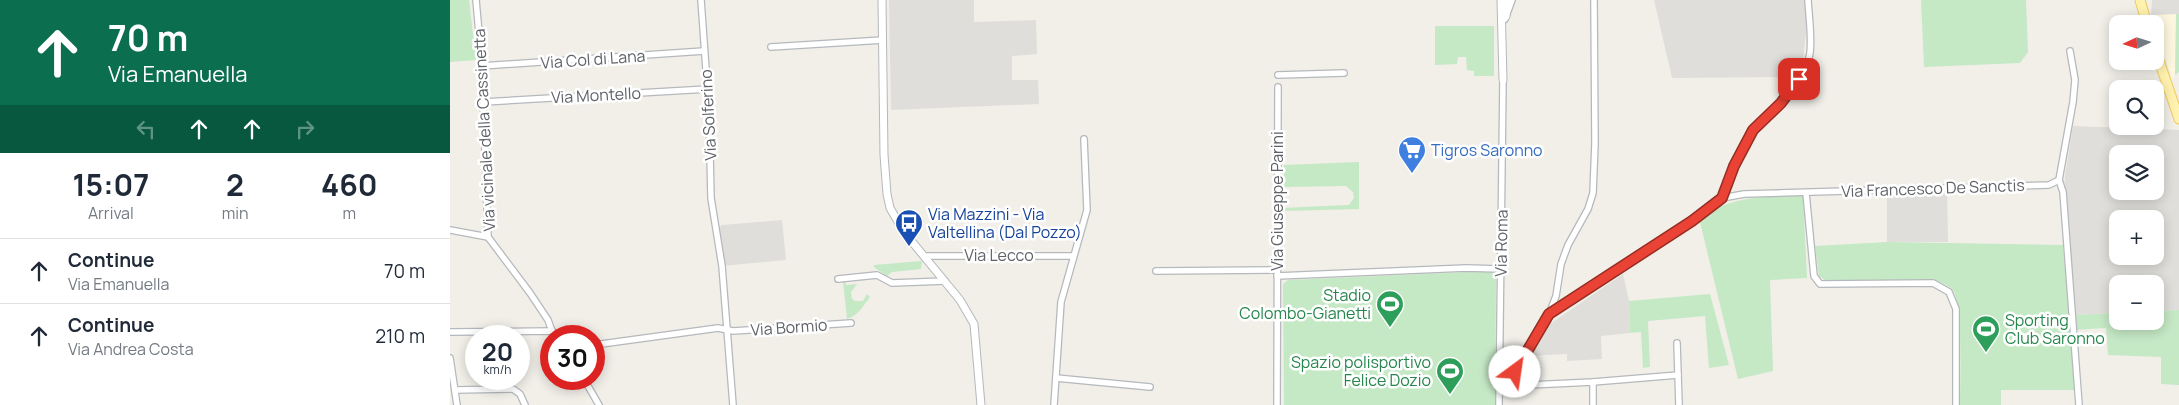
<!DOCTYPE html>
<meta charset="utf-8">
<style>
:root{--surface:#fff;--page:#f6f6f7;--text:#1f2937;--muted:#747a83;--line:#e0e1e3}
body{margin:0;font-family:Manrope,sans-serif;background:var(--page);color:var(--text);height:100vh;display:flex;flex-direction:column;font-size:19px;white-space:nowrap}
*{box-sizing:border-box;margin:0}
p{font-size:16px;color:var(--muted)}
.icon{flex:none;width:28px;height:28px;fill:none;stroke:currentColor;stroke-width:2;stroke-linecap:round;stroke-linejoin:round}
.map{position:relative;flex:1;overflow:hidden}
.drawer{display:flex;flex-direction:column;background:var(--surface);width:450px}
.drawer>*{flex:none}
.top-card{background:#0b6e4f;color:#fff;overflow:hidden}
.needle{width:32px;rotate:266deg}
.controls{position:absolute;left:1659px;top:15px;display:grid;gap:10px}
.controls a{display:grid;place-items:center;width:55px;height:55px;border-radius:10px;background:var(--surface);box-shadow:0 2px 12px #0003;font-size:25px}
.speed{position:absolute;left:15px;top:325px;display:flex;gap:10px;font-size:25px;font-weight:700;text-align:center}
.speed>*{display:grid;place-content:center;width:65px;height:65px;border-radius:50%;background:var(--surface);box-shadow:0 2px 12px #0003;line-height:1}
.speed small{font-size:12px;font-weight:400}
.speed .limit{border:8px solid #d22;background:#fff;color:#111}
.pin{position:absolute;display:grid;place-items:center;width:42px;height:42px;color:#fff;margin:-21px;border-radius:10px;box-shadow:0 2px 8px #0006}
.me{position:absolute;width:55px;margin:-28px;rotate:31deg;stroke-linejoin:round;filter:drop-shadow(0 0 4px #0008)}
.turn{display:flex;align-items:center;gap:18px;height:105px;padding:0 25px;font-size:22px}
.turn .icon{width:65px;height:65px;stroke-width:2.5}
.turn b{display:block;font-size:35px;line-height:42px}
.lanes{display:flex;align-items:center;height:48px;padding:0 25px;background:#0003;justify-content:center;gap:25px;direction:ltr}
.lanes .off{opacity:.35}
.eta{display:flex;justify-content:space-evenly;align-items:center;height:85px;text-align:center}
.eta b{font-size:30px;font-weight:700;line-height:35px}
ul{padding:0;list-style:none}
li{display:flex;align-items:center;gap:15px;height:65px;padding:0 25px;border-top:1px solid var(--line)}
li div{flex:1}
li b{display:block;font-size:19px}
li em{font-style:normal}
main{display:flex;flex:1;min-height:0}
.map>svg:first-child{display:block}
.commercial{fill:#fef7e0}
.industrial{fill:#e0deda;fill-rule:evenodd}
.green{fill:#c5e8c5}
.lines{fill:none;stroke-linecap:round;stroke-linejoin:round}
.minor-casing{stroke:#b5b8bc;stroke-width:8}
.tertiary-casing{stroke:#b5b8bc;stroke-width:9}
.primary-casing{stroke:#f2c960;stroke-width:11}
.minor{stroke:#fff;stroke-width:5.5}
.tertiary{stroke:#fff;stroke-width:7}
.primary{stroke:#fff2af;stroke-width:9}
.route-casing{stroke:#982c22;stroke-width:12}
.route{stroke:#ea4335;stroke-width:9}
.labels{text-anchor:middle;stroke-width:5;stroke-linejoin:round;paint-order:stroke}
.street-label{font-size:16px;fill:#5f6368;stroke:#fff}
.shop-label{font-size:16px;fill:#366cbe;stroke:#fff;text-anchor:start}
.transit-label{font-size:16px;fill:#164399;stroke:#fff;text-anchor:start}
.leisure-label{font-size:16px;fill:#27864d;stroke:#fff;text-anchor:end}
</style>
<main>
<section class="drawer">
<div class="top-card">
<div class="turn"><svg class="icon" aria-label="ahead" viewBox="0 0 24 24"><path d="M12 20V5M6 11l6-6 6 6"/></svg><div><b>70 m</b>Via Emanuella</div></div>
<div class="lanes"><svg class="icon off" aria-label="left" viewBox="0 0 24 24"><path d="M17 20v-9H6M10 6l-5 5 5 5"/></svg><svg class="icon" aria-label="ahead" viewBox="0 0 24 24"><path d="M12 20V5M6 11l6-6 6 6"/></svg><svg class="icon" aria-label="ahead" viewBox="0 0 24 24"><path d="M12 20V5M6 11l6-6 6 6"/></svg><svg class="icon off" aria-label="right" viewBox="0 0 24 24"><path d="M7 20v-9h11M14 6l5 5-5 5"/></svg></div>
</div>
<div class="eta">
<div><b>15:07</b><p>Arrival</p></div>
<div><b>2</b><p>min</p></div>
<div><b>460</b><p>m</p></div>
</div>
<ul>
<li><svg class="icon" aria-label="ahead" viewBox="0 0 24 24"><path d="M12 20V5M6 11l6-6 6 6"/></svg><div><b>Continue</b><p>Via Emanuella</p></div><em>70 m</em></li>
<li><svg class="icon" aria-label="ahead" viewBox="0 0 24 24"><path d="M12 20V5M6 11l6-6 6 6"/></svg><div><b>Continue</b><p>Via Andrea Costa</p></div><em>210 m</em></li>
</ul>
</section>
<div class="map">
<svg width="1729" height="405" viewBox="0 0 1729 405">
<rect width="100%" height="100%" fill="#f1efe8"/>
<polygon class="commercial" points="1726,14 1725,75 1722,78 1701,15"/>
<g class="industrial">
<polygon points="439,0 524,0 524,22 586,20 587,54 562,56 562,80 588,80 589,104 441,110"/>
<polygon points="1204,0 1360,0 1353,59 1345,77 1222,78"/>
<polygon points="1702,0 1729,0 1729,14 1701,15"/>
<path d="M 1623,126 L 1729,130 L 1729,310 L 1705,311 L 1705,284 L 1668,284 L 1667,313 L 1623,315 L 1614,191 L 1615,176 ZM 1668,154 L 1705,154 L 1705,191 L 1668,191 ZM 1668,219 L 1705,219 L 1705,256 L 1668,256 Z"/>
<polygon points="1437,192 1497,193 1498,242 1437,242"/>
<polygon points="332,220 336,260 272,266 267,230 272,225"/>
<polygon points="1173,274 1179,301 1180,333 1151,336 1152,359 1117,361 1117,354 1079,356 1097,326"/>
</g>
<g class="green">
<polygon points="0,0 19,0 26,60 0,62"/>
<polygon points="1471,0 1576,0 1578,52 1570,63 1474,67"/>
<polygon points="1726,14 1729,14 1729,72 1725,75"/>
<polygon points="985,26 1044,26 1044,76 1024,76 1024,71 1017,70 1016,57 1008,57 1007,64 985,65"/>
<polygon points="909,162 909,209 832,211 832,208 899,205 904,198 903,192 896,186 833,187 834,165"/>
<path d="M 1353,195 L 1357,278 L 1320,280 L 1323,371 L 1288,379 L 1249,218 C 1281,196 1315,196 1353,195 Z"/>
<path d="M 1437,242 L 1613,245 L 1625,390 L 1551,390 L 1551,405 L 1510,405 C 1510,380 1513,312 1504,292 C 1500,285 1491,283 1484,280 L 1375,280 L 1369,276 L 1365,246 Z"/>
<polygon points="472,261 471,269 442,272 437,276 424,267 424,265"/>
<polygon points="1041,271 1046,279 1045,405 834,405 833,284 838,280"/>
<path d="M 393,281 L 395,281 L 396,285 L 407,284 L 401,292 L 402,299 L 405,301 L 413,301 L 417,294 L 420,297 C 413,306 408,316 397,319 Z"/>
<polygon points="1260,294 1279,365 1259,368 1255,316 1198,321 1200,367 1193,368 1191,332 1180,333 1179,301"/>
<polygon points="1729,310 1729,385 1711,384 1711,357 1658,355 1656,328 1624,330 1623,315 1667,313 1668,321 1705,321 1705,311"/>
</g>
<g class="lines">
<g class="minor-casing">
<g id="minor">
<polyline points="26,0 32,66 38,237 80,293 98,320 102,331"/>
<polyline points="251,0 259,111 261,198 272,266 283,405"/>
<polyline points="1055,19 1062,0"/>
<polyline points="321,47 433,40"/>
<polyline points="1620,51 1625,80 1623,102 1609,180 1613,192 1629,405"/>
<polyline points="32,66 254,51"/>
<polyline points="828,75 894,73"/>
<polyline points="34,102 258,89"/>
<polyline points="1356,193 1364,276 1370,284 1483,283 1499,292 1506,309 1506,405"/>
<path d="M 1272,198 C 1280,176 1288,148 1304,129 C 1324,106 1355,86 1360,53 C 1362,37 1359,17 1358,0"/>
<polyline points="0,230 38,237"/>
<polyline points="474,256 623,256"/>
<polyline points="706,271 827,270"/>
<polyline points="827,276 1016,268 1051,269"/>
<polyline points="388,279 427,275 442,283 495,281"/>
<polyline points="1099,314 1241,221 1272,198 1294,194 1599,185 1609,180"/>
<polyline points="0,332 102,331 109,336"/>
<polyline points="1227,343 1229,405"/>
<polyline points="144,345 268,328 283,331 401,323"/>
<polyline points="0,358 7,405"/>
<polyline points="606,378 700,387"/>
<polyline points="134,379 149,405"/>
<polyline points="1143,382 1143,405"/>
<polyline points="1050,386 1058,386 1099,314 1106,296 1111,264 1118,245 1138,209 1143,193 1145,143 1144,0"/>
<polyline points="1058,386 1143,382 1228,375"/>
<polyline points="5,390 63,389 70,394 75,405"/>
<polyline points="604,405 611,302 637,210 634,139"/>
<polyline points="827,405 828,87"/>
<polyline points="1049,405 1053,80"/>
</g>
</g>
<g class="tertiary-casing">
<g id="tertiary">
<polyline points="432,0 434,155 437,194 440,208 454,232 510,300 524,324 531,405"/>
<polyline points="1051,0 1053,80"/>
<polyline points="1056,16 1056,0"/>
</g>
</g>
<g class="primary-casing">
<g id="primary">
<polyline points="1690,0 1697,24"/>
<polyline points="1705,49 1729,119"/>
</g>
</g>
<use href="#minor" class="minor"/>
<use href="#tertiary" class="tertiary"/>
<use href="#primary" class="primary"/>
</g>
<g class="lines">
<g class="route-casing">
<polyline id="route" points="1065,372 1099,314 1242,221 1272,198 1284,166 1303,130 1331,103 1349,79"/>
</g>
<use href="#route" class="route"/>
</g>
<defs>
<g id="supermarket-pin" transform="scale(1.4375)"><path d="M0 17L-7.5 6A9.5 9.5 0 1 1 7.5 6Z" fill="#3f7fe0" stroke="#fff"/><path d="M-6-5.5h2.5l.6 2H6L4.5 2H-2.5L-4.4-4H-6ZM-1.5 3.2a1.3 1.3 0 1 0 .1 0ZM3 3.2a1.3 1.3 0 1 0 .1 0Z" fill="#fff"/></g>
<g id="bus-pin" transform="scale(1.4375)"><path d="M0 17L-7.5 6A9.5 9.5 0 1 1 7.5 6Z" fill="#1a4fb4" stroke="#fff"/><path d="M-5-6H5V4H4V6H2V4H-2V6H-4V4H-5ZM-3.5-4V0h7V-4ZM-3.5 1.2v1.5H-2V1.2ZM2 1.2v1.5H3.5V1.2Z" fill="#fff"/></g>
<g id="stadium-pin" transform="scale(1.4375)"><path d="M0 17L-7.5 6A9.5 9.5 0 1 1 7.5 6Z" fill="#2e9e5b" stroke="#fff"/><path d="M0-5a6.5 5 0 1 0 0 10a6.5 5 0 1 0 0-10ZM-3.5-1.8h7v3.6h-7Z" fill="#fff"/></g>
</defs>
<g fill-rule="evenodd">
<use href="#supermarket-pin" x="962" y="150"/>
<use href="#bus-pin" x="459" y="223"/>
<use href="#stadium-pin" x="940" y="304"/>
<use href="#stadium-pin" x="1536" y="329"/>
<use href="#stadium-pin" x="1000" y="371"/>
</g>
<g class="labels">
<g class="street-label">
<text transform="translate(143 59) rotate(-4)" y="6">Via Col di Lana</text>
<text transform="translate(146 95) rotate(-3)" y="6">Via Montello</text>
<text transform="translate(258 115) rotate(-93)" y="6">Via Solferino</text>
<text transform="translate(34 130) rotate(-93)" y="6">Via vicinale della Cassinetta</text>
<text transform="translate(1483 188) rotate(-2)" y="6">Via Francesco De Sanctis</text>
<text transform="translate(827 201) rotate(-90)" y="6">Via Giuseppe Parini</text>
<text transform="translate(1051 243) rotate(-89)" y="6">Via Roma</text>
<text x="549" y="261">Via Lecco</text>
<text transform="translate(339 327) rotate(-4)" y="6">Via Bormio</text>
</g>
<g class="shop-label">
<text x="981" y="156">Tigros Saronno</text>
</g>
<g class="transit-label">
<text x="478" y="220">Via Mazzini - Via<tspan x="478" dy="18">Valtellina (Dal Pozzo)</tspan></text>
</g>
<g class="leisure-label">
<text x="921" y="301">Stadio<tspan x="921" dy="18">Colombo-Gianetti</tspan></text>
<text x="1555" y="326" text-anchor="start">Sporting<tspan x="1555" dy="18">Club Saronno</tspan></text>
<text x="981" y="368">Spazio polisportivo<tspan x="981" dy="18">Felice Dozio</tspan></text>
</g>
</g>
</svg>
<div class="controls">
<a><svg class="needle" viewBox="-14 -14 28 28"><path d="M0-13l5 13h-10z" fill="#e53935"/><path d="M0 13l5-13h-10z" fill="#747a83"/></svg></a>
<a><svg class="icon" aria-label="search" viewBox="0 0 24 24"><circle cx="10" cy="10" r="6"/><path d="M15 15l6 6"/></svg></a>
<a><svg class="icon" aria-label="layers" viewBox="0 0 24 24"><path d="M12 4l9 5-9 5-9-5zM3 14l9 5 9-5"/></svg></a>
<a>+</a>
<a>−</a>
</div>
<div class="speed"><div>20<small>km/h</small></div><div class="limit">30</div></div>
<div class="pin" style="left:1349px;top:79px;background:#d93025"><svg class="icon" aria-label="arrive" viewBox="0 0 24 24"><path d="M6 21V4h12l-3 4 3 4H6"/></svg></div>
<svg class="me" style="left:1065px;top:372px" viewBox="-20 -20 40 40"><circle r="19" fill="#fff"/><path d="M0-13L10 11 0 6-10 11z" fill="#ea4335"/></svg>
</div>
</main>
